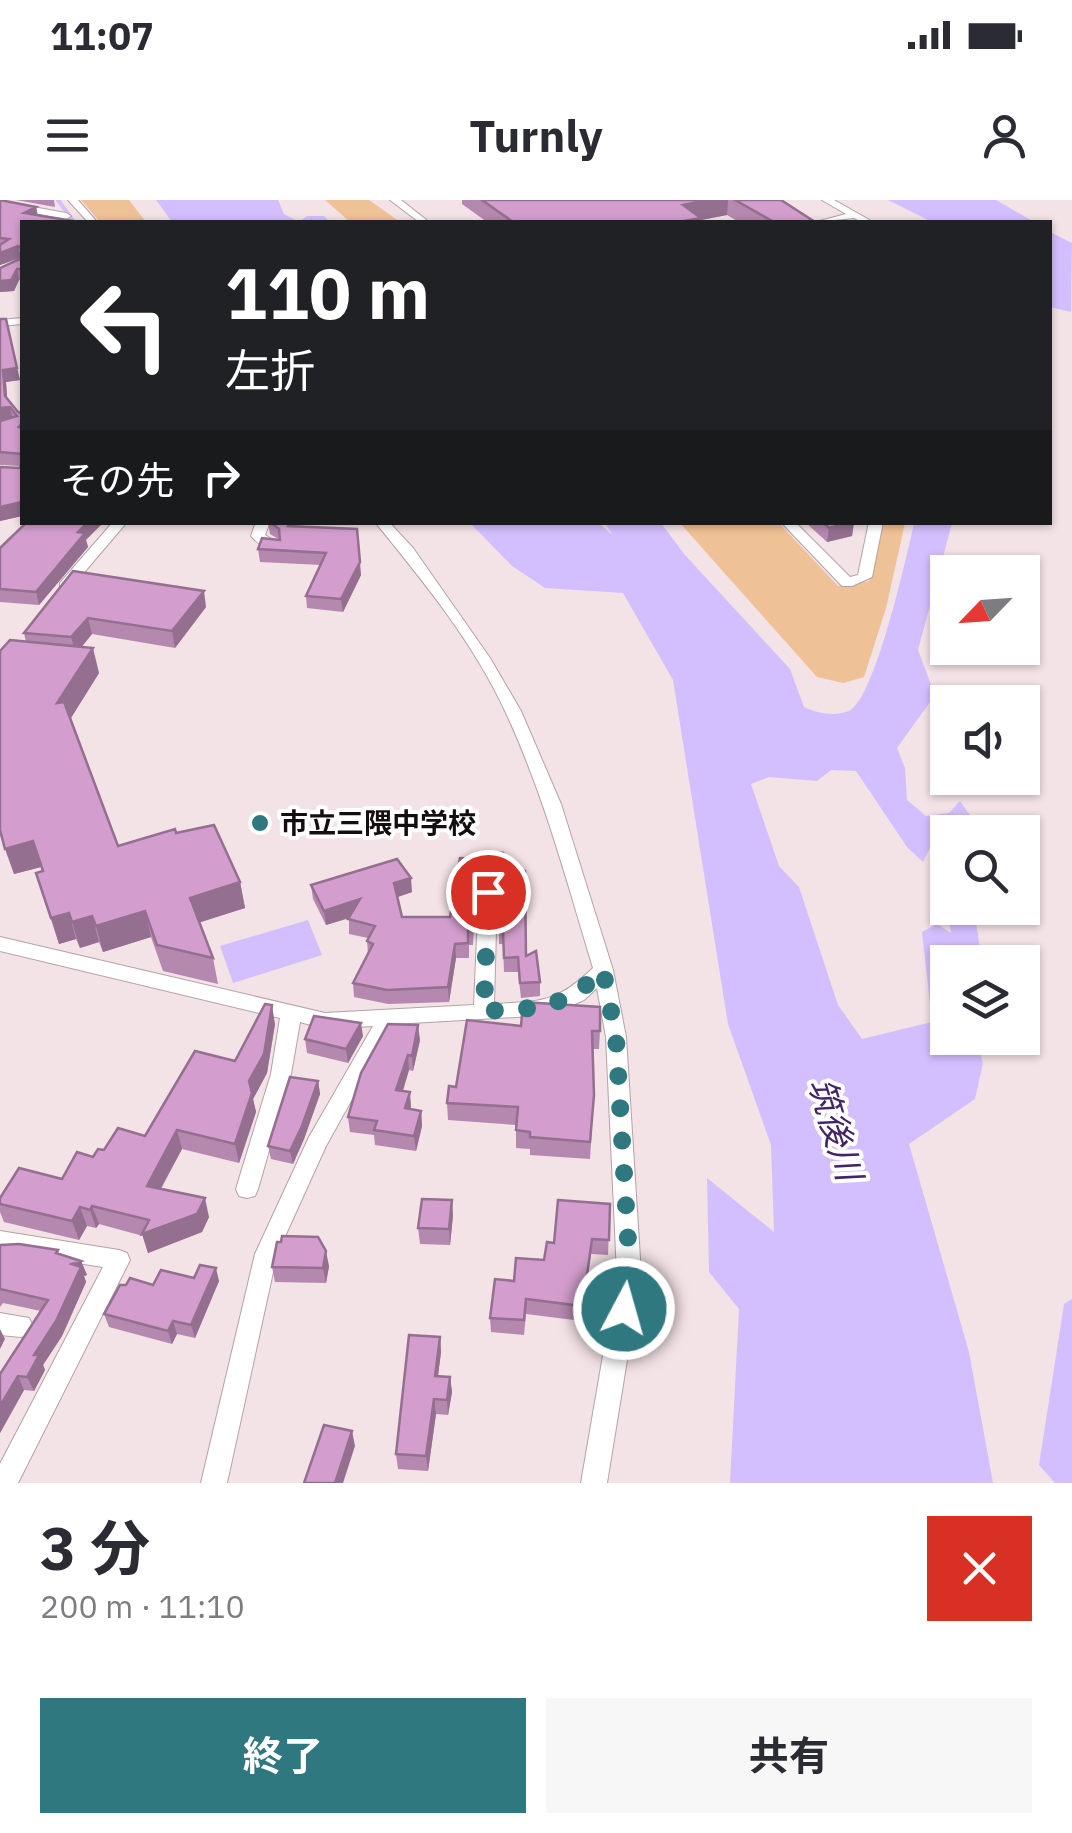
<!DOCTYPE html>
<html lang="ja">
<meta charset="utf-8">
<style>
:root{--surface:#fff;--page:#f7f7f7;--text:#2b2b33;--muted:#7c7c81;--accent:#307880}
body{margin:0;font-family:"IBM Plex Sans","Noto Sans JP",sans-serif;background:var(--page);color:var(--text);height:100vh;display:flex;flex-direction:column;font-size:38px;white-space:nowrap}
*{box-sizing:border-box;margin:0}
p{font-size:32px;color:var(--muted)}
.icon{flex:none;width:55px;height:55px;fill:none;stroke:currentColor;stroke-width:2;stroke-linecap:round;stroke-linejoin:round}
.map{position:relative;height:1283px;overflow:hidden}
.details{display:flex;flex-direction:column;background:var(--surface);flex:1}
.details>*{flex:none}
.top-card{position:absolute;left:20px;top:20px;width:1032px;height:305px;border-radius:0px;box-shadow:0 2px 8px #0004;background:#202124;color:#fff;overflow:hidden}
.needle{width:65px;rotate:245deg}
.buttons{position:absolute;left:930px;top:355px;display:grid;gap:20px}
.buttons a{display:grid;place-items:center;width:110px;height:110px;border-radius:0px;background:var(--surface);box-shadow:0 2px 8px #0004;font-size:50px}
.pin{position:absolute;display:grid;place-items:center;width:85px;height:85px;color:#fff;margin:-42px;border:5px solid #fff;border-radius:50%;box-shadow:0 2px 10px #0007}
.me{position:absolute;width:110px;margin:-55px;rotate:6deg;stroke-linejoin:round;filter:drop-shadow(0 0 8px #0008)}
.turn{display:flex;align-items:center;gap:35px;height:210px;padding:0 40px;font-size:45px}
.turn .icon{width:130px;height:130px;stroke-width:2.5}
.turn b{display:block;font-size:70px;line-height:85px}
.then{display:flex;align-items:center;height:95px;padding:0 40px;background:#0003;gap:20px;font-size:38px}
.round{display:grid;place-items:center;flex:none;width:105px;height:105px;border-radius:0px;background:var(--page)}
.head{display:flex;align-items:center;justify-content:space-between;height:170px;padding:0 40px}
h1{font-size:60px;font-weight:700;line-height:75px}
.button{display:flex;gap:20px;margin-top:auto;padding:20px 40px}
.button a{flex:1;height:115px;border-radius:0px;background:var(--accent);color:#fff;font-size:40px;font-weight:700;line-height:115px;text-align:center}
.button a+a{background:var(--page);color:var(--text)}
.status{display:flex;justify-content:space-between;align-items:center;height:70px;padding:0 50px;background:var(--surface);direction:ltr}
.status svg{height:28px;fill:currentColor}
header{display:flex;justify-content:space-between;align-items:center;height:130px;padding:0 40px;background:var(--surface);font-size:45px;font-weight:700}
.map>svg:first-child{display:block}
.green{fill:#efc196}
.water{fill:#d3bffd;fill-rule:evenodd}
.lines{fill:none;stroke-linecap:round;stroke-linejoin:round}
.stream{stroke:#d3bffd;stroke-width:4}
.street-casing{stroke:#b3a3a7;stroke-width:2}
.street{fill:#fff;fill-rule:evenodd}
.wall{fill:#b588b0}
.shaded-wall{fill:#946f90}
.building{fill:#d39ecd;stroke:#946f90;stroke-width:2.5}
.route{stroke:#307880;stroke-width:18;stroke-dasharray:0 32.4}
.poi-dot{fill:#307880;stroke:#fff;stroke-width:4}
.labels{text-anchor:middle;stroke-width:8;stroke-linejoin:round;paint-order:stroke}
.poi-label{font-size:28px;font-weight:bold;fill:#140e10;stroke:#fff;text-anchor:start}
.near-water-label{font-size:35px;font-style:italic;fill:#41246a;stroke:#fff}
</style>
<div class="status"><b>11:07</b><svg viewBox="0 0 49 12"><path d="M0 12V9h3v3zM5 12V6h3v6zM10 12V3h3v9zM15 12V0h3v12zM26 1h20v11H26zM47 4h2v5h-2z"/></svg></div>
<header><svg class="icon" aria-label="menu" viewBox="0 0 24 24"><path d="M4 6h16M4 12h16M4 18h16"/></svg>Turnly<svg class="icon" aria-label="person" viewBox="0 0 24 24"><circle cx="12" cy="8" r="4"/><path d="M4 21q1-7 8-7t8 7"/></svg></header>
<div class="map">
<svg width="1072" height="1283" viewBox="0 0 1072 1283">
<rect width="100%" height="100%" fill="#f3e2e6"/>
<g class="green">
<polygon points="81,0 129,0 146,22 100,22"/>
<polygon points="325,0 369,0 400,22 350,22"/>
<polygon points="680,323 779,323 838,386 869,381 882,323 905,323 886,408 864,477 843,483 817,477"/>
</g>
<g class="water">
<polygon points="156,0 278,0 284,14 299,22 307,16 324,16 330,22 172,22"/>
<polygon points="888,0 996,0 1034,22 932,22"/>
<polygon points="1050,32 1072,43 1071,112 1050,107"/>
<path d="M 470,323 L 598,323 L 612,334 L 605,323 L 661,323 L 685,355 L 790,469 L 804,507 C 817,513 834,517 849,511 C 875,499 907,355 914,323 L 952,323 L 918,450 L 935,495 L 897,548 L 905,568 L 907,600 L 926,616 L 949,613 L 960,601 L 981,631 L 948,632 L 948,708 L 974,708 L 982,762 L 948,762 L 948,838 L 976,838 L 983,863 L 975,899 L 909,944 L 969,1152 L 993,1283 L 730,1283 L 739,1109 L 709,1072 L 707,978 L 774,1032 L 771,945 L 728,824 L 673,480 L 623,393 L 545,388 L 512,366 ZM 831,570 L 856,571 L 907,647 L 923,662 L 936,635 L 951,733 L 937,724 L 922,732 L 932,822 L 862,839 L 838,805 L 799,687 L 779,666 L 751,584 L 769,577 L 817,581 Z"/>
<polygon points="308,720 322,755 233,783 220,746"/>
<polygon points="1072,1099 1072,1283 1055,1283 1039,1265 1064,1104"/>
</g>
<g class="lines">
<polyline class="stream" points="58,0 74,22"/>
<g class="street-casing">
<g id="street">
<polygon points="68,0 78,0 97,22 88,22"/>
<polygon points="390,0 401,0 429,22 419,22"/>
<polygon points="822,0 834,0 873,22 862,22 854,18 816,22 846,14"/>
<polygon points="0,1 66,13 71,16 66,19 0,7"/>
<polygon points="22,118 22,124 0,126 0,120"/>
<polygon points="113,322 127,322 70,389 60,389 60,383"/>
<path d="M 256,322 L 270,322 L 265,335 L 279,344 L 279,350 C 269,352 258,344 251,336 Z"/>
<path d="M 375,322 L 389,322 L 413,348 L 490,458 L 521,511 L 561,604 L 613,770 L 626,837 L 641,1074 L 607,1283 L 581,1283 L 617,1074 L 606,837 L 597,788 L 584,800 L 549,815 L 394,824 L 326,946 L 277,1054 L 227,1283 L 201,1283 L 255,1054 L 309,937 L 373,826 L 325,829 L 300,822 L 291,874 L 258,989 L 255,996 L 247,998 L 239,996 L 236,989 L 271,874 L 280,818 L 0,751 L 0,737 L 325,813 L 474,805 L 479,692 L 488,686 L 497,692 L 494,804 C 543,801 556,803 593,768 C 567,682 544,595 506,513 C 474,443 423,381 375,322 Z"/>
<polygon points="781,322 795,322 850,377 858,375 869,322 883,322 872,377 852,386 842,386"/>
<polygon points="0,1031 119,1050 127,1053 130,1060 18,1283 0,1283 0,1264 103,1067 0,1051"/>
<polygon points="0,1113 29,1118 33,1126 29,1134 21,1137 0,1135"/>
</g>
</g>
<use href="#street" class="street"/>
</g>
<g class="wall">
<polygon points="0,0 36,7 38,16 22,22 22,80 19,80 14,91 0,92 0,68 22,58 0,65"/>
<polygon points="16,0 54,0 55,7"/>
<polygon points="462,0 781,0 815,22 739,22 727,15 701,20 701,22 487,22 462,4"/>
<polygon points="0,119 20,180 6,182 7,199 18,212 22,213 22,316 0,321 0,267 19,268 20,266 0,265"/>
<polygon points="268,322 295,322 294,326 361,375 343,412 307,408 306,396 321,365 260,362 258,349 280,340 270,334"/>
<polygon points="805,322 854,322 852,336 827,342"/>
<polygon points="86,340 88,347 39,405 0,402 0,348"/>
<polygon points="73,371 206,407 175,448 92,434 81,447 99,473 71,518 118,646 176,633 240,682 245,708 199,722 213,758 218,784 163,771 151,737 103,752 99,742 80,748 76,739 59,744 36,673 42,671 41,667 14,674 26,442 24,433"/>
<polygon points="460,658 503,671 526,756 540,782 540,796 521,798 518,772 504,772 503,744 499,744 500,692 490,683 475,692 473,745 469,745 469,758 456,758 449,802 388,804 354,797 353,783 368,753 367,741 368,738 349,734 349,718 326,725 313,699 311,685 412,692 397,697 402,717 450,717"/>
<polygon points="275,824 267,873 253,899 256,912 239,963 182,949 161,989 209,1017 202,1032 148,1053 143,1036 99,1024 96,1028 87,1026 79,1040 4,1022 0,1012 0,998 62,979 104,950 145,936 235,861"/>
<polygon points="521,826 600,831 599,849 592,849 594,895 590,959 530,955 530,949 516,948 516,925 448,920 447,903 456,887"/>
<polygon points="363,836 348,863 307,853 305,839"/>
<polygon points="420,840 413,871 409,870 403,891 410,892 410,909 421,911 422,926 416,951 375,945 374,935 350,932 348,917"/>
<polygon points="318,881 320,894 304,939 293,964 271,959 268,946"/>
<polygon points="610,1004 608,1055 591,1054 588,1075 592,1090 590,1109 583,1108 582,1121 526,1114 524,1135 491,1132 490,1118 514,1081 544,1060 554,1043"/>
<polygon points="453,1015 450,1045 420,1044 418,1028"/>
<polygon points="0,1045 58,1050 60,1055 81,1061 87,1075 84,1076 86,1082 62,1136 43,1165 45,1170 34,1191 24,1190 0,1233 0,1174 41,1111 3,1103 0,1107"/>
<polygon points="329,1066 326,1083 275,1082 272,1067"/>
<polygon points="194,1078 219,1081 195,1138 177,1134 172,1144 109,1127 104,1114 153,1085"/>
<polygon points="440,1137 441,1152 438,1176 450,1177 452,1192 448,1215 436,1214 428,1271 398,1269 396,1254"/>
</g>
<g class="shaded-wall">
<polygon points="708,0 728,0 727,15 701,20 701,22 678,22 683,5"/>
<polygon points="36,7 38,18 24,13"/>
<polygon points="18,46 21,57 0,65 0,53"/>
<polygon points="17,69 19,80 14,91 0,92 0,81"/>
<polygon points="6,119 20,180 6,182 8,208 10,207 13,220 0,221 0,208 5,196 3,170"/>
<polygon points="22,302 22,316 0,321 0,307"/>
<polygon points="88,322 104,322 86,340 88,347 39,405 36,392 78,332"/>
<polygon points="854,322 852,336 827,342 829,328"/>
<polygon points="360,362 361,375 343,412 341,399"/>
<polygon points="204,391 206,407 175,448 172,431"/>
<polygon points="88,418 92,434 76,454 71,437"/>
<polygon points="93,448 99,473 64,529 57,503"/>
<polygon points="33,641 41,667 14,674 5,649"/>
<polygon points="490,669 490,683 475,692 473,745 475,678"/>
<polygon points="411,678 412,692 395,698 394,683"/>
<polygon points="240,682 245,708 195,724 190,698"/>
<polygon points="360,699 362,714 326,725 324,711"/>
<polygon points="145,711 151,737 103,752 96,726"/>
<polygon points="69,713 76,739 59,744 51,718"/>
<polygon points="92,716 99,742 80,748 72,722"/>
<polygon points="455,744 456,758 449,802 448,787"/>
<polygon points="272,805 275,824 267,873 253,899 256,912 239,963 235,944 249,881"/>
<polygon points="361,823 363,836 348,863 346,849"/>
<polygon points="418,825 420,840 413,871 412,856"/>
<polygon points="408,855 409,870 398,905 396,890"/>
<polygon points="318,881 320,894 304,939 293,964 290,951"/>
<polygon points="410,892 411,907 407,923 405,908"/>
<polygon points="421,911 422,926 416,951 414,936"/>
<polygon points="177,930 182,949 152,1004 147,986"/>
<polygon points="205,998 209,1017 202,1032 148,1053 142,1034"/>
<polygon points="452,1000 453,1015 450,1045 449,1029"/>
<polygon points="92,1006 99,1024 96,1028 90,1010"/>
<polygon points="80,1007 87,1026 79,1040 72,1021"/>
<polygon points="326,1051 329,1066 326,1083 323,1068"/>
<polygon points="81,1061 87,1075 84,1076 86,1082 62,1136 43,1165 45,1170 34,1191 27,1177 34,1155 72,1064"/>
<polygon points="216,1068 219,1081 195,1138 191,1125"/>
<polygon points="173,1121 177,1134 172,1144 168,1131"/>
<polygon points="0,1129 5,1139 0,1149"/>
<polygon points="440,1137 441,1152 436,1191 435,1176"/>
<polygon points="18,1176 24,1190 0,1233 0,1206"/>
<polygon points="450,1177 452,1192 448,1215 447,1200"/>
<polygon points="434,1199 436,1214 428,1271 426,1256"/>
<polygon points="352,1231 355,1246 343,1283 335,1283"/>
</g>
<g class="building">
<polygon points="0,0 36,7 24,13 79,22 22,22 22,49 18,46 0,53 0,45 9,39 0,38"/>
<polygon points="482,0 708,0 683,5 701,18 678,22 679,22 513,22"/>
<polygon points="735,0 781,0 815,22 774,22"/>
<polygon points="22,58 22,69 17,69 11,80 0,81 0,68"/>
<polygon points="0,119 6,119 17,168 3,170 5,196 18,212 22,213 22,224 19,227 22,228 22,264 22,254 0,252 0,221 17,216 10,207 0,208"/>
<polygon points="22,264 22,302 0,307 0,267 19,268"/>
<polygon points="27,322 88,322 78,332 85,333 36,392 0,389 0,348"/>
<polygon points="270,322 290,322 288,326 357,329 360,362 341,399 306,396 326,353 258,349 262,338 280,340 279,329"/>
<polygon points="823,322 852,322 829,328"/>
<polygon points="73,371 204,391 172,431 88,418 71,437 24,433"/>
<polygon points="10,440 93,448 57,503 64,502 118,646 175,629 176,633 214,625 240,682 190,698 213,758 157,745 145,711 96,726 92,716 72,722 69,713 51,718 36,673 43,671 33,641 5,649 0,630 0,451"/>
<polygon points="487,652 503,653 501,671 525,671 526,756 536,751 540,782 520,783 518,757 504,758 503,730 499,730 500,678 490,669 475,678 472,730 468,730 468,743 455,744 448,787 387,790 353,783 373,744 367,741 375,726 348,719 360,699 324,711 311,685 397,659 411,678 394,683 402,717 450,717 460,658 486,659"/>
<polygon points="523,802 600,807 600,831 592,831 594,895 590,942 530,937 530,932 516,930 518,907 447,903 449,886 456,887 467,820 521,826"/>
<polygon points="265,804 272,805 264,854 249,881 252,893 235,944 177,930 147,986 205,998 197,1014 142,1034 149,1020 92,1006 90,1010 80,1007 72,1021 0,1004 0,998 19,968 62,979 77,952 93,957 98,949 104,950 118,928 145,936 195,851 235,861"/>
<polygon points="314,816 361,823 346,849 305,839"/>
<polygon points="388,824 418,825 412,856 408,855 396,890 410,892 405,908 421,911 414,936 374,930 377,921 348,917 361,873"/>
<polygon points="290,877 318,881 302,926 290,951 268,946"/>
<polygon points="422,999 452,1000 449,1029 418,1028"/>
<polygon points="558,1000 610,1004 609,1040 592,1039 587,1075 593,1076 590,1094 584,1093 582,1106 526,1099 524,1120 490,1118 495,1079 514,1081 516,1058 544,1060 547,1042 554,1043"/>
<polygon points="282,1036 318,1037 326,1051 323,1068 272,1067 277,1042 281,1042"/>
<polygon points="19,1044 58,1050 56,1053 81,1061 72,1064 81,1067 56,1121 34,1155 39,1155 27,1177 18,1176 0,1206 0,1174 48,1100 0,1089 0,1045"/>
<polygon points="200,1065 216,1068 191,1125 173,1121 168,1131 104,1114 120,1085 126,1085 130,1078 153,1085 161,1070 194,1078"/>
<polygon points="409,1135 440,1137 435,1176 450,1177 447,1200 434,1199 426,1256 396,1254"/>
<polygon points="324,1225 352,1231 335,1283 304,1283"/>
</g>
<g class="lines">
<path class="route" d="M 488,692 L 484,811 C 539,808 562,810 603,770 L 616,837 L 630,1074 L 624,1109"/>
</g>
<circle class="poi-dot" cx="260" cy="623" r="10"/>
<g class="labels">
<g class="poi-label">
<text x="280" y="633">市立三隈中学校</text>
</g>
<g class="near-water-label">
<text transform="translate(835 929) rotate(73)" y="12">筑後川</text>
</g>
</g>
</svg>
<div class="buttons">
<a><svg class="needle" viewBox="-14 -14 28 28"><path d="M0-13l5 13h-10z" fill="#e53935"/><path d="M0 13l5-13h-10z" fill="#7c7c81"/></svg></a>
<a><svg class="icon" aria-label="sound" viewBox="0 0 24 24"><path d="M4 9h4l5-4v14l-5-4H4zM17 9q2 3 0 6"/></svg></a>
<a><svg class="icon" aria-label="search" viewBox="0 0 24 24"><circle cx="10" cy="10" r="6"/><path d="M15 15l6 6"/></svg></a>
<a><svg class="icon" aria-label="layers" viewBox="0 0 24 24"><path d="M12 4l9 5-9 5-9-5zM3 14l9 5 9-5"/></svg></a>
</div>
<div class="pin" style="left:488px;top:692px;background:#d93025"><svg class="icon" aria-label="arrive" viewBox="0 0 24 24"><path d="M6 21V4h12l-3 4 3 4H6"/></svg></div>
<svg class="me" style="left:624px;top:1109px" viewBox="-20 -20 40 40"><circle r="17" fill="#307880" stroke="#fff" stroke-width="3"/><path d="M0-11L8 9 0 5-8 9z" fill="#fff"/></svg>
<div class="top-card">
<div class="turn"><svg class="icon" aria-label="left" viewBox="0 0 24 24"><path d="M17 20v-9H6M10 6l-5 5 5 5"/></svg><div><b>110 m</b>左折</div></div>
<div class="then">その先<svg class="icon" aria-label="right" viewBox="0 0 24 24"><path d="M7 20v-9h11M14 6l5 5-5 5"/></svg></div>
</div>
</div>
<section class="details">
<div class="head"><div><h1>3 分</h1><p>200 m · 11:10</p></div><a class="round" style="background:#d93025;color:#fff"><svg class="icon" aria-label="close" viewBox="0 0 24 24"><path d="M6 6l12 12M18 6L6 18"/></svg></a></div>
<div class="button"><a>終了</a><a>共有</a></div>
</section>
